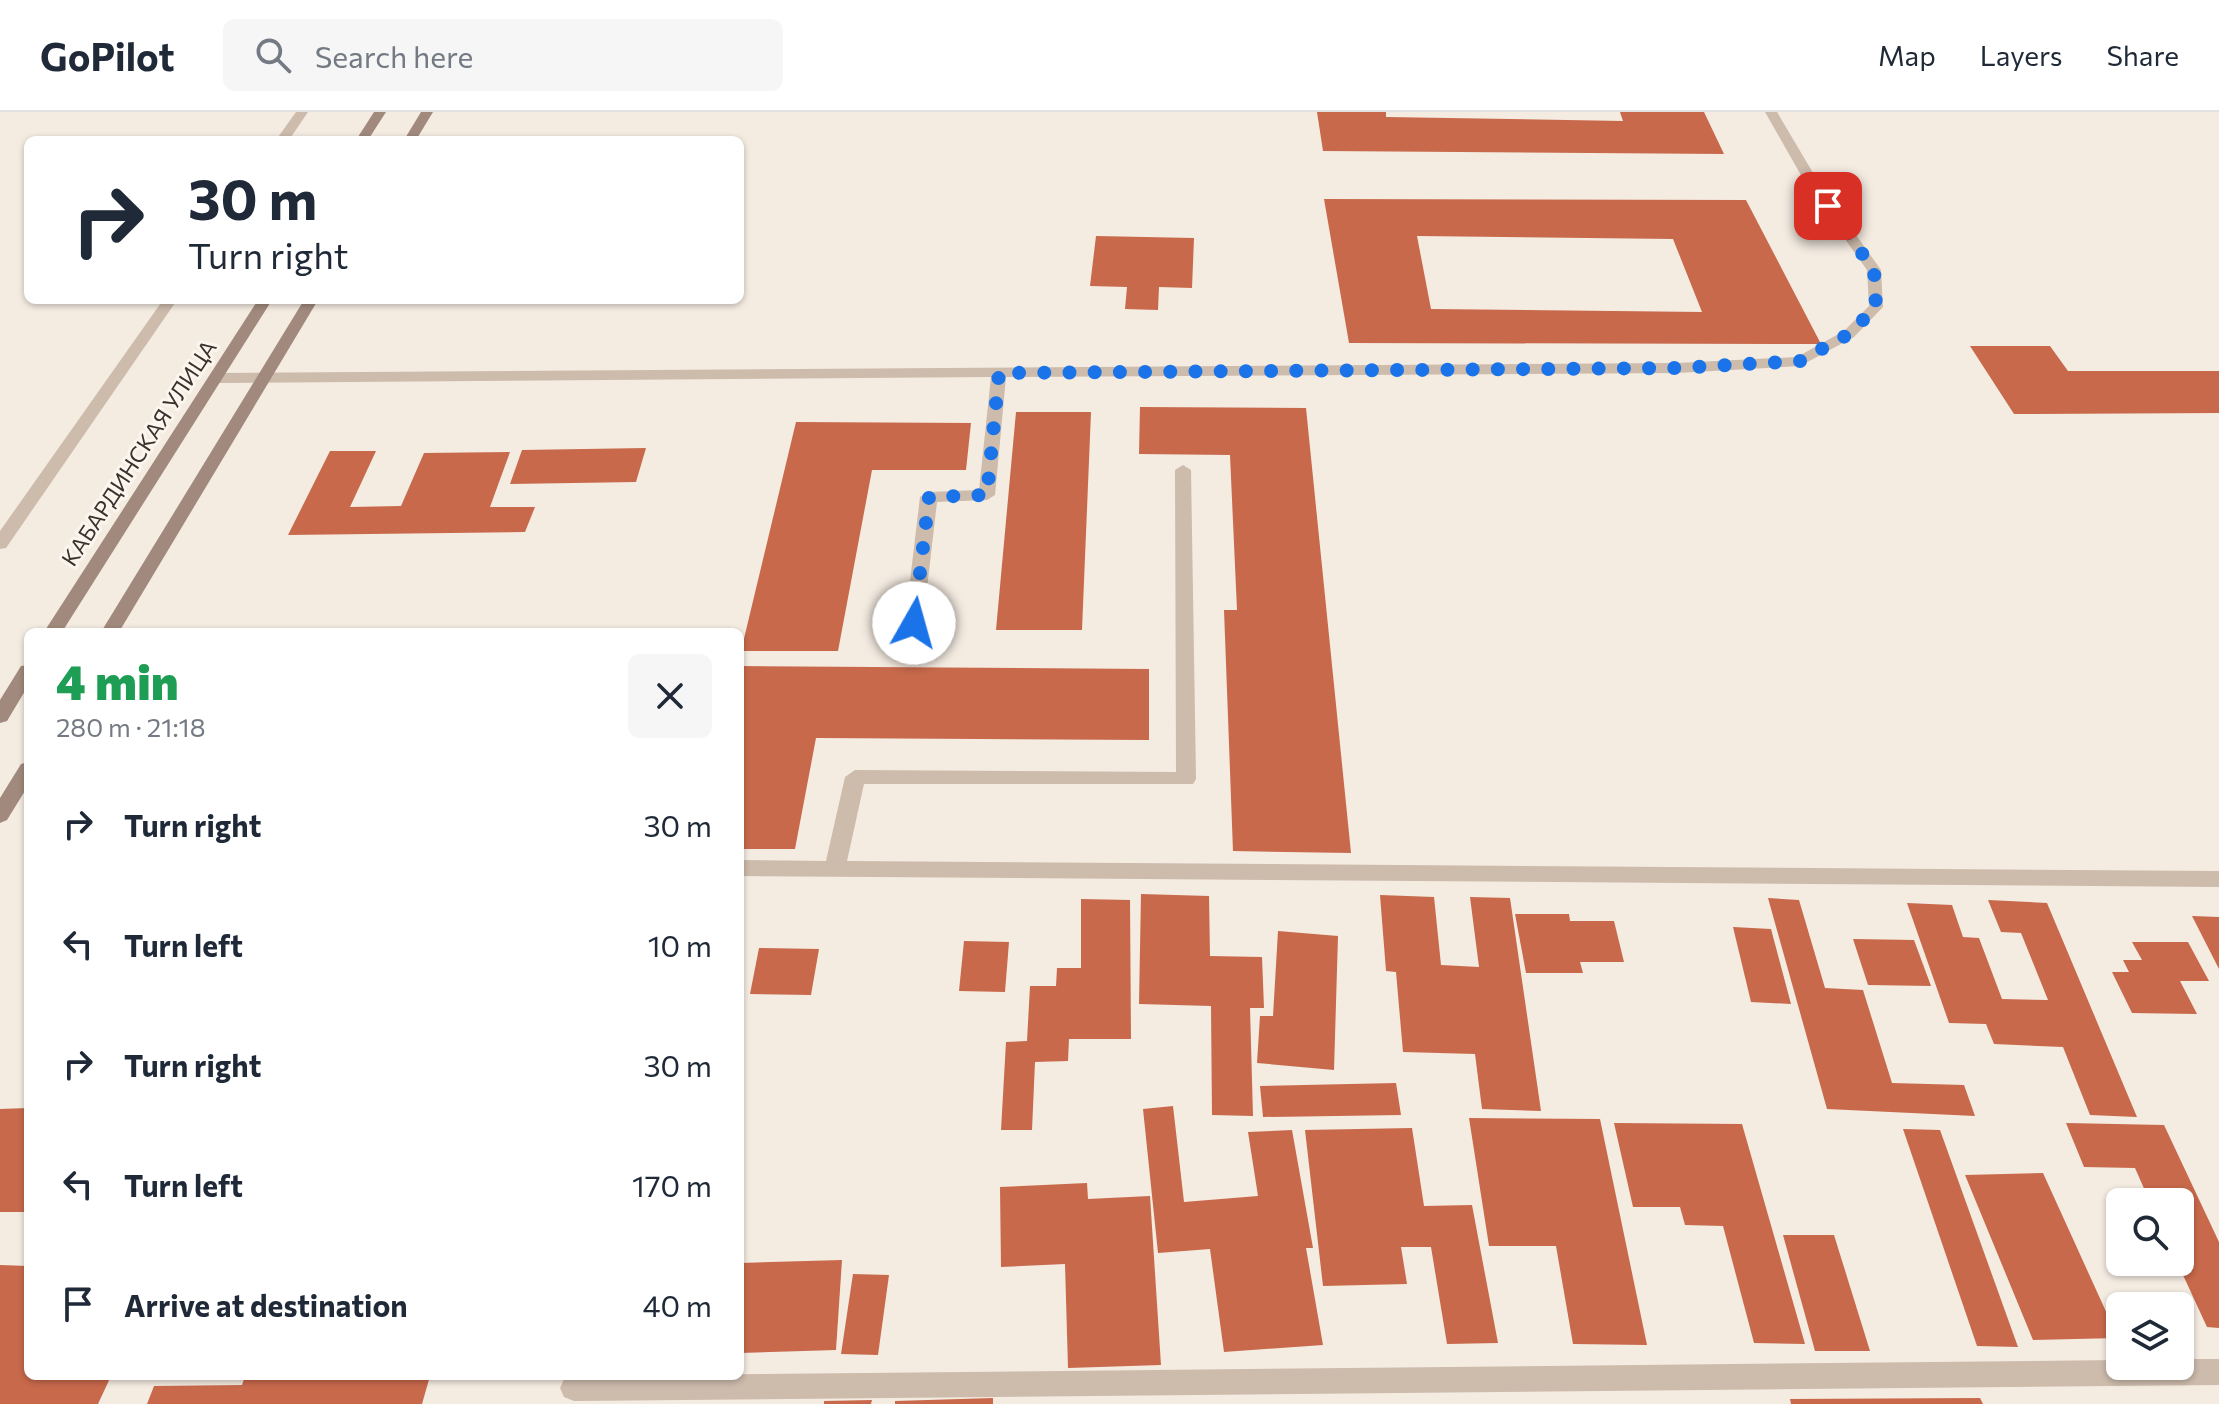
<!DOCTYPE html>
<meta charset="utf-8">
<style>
:root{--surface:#fff;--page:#f6f6f7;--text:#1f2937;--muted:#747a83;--line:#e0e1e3}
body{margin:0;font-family:Commissioner,sans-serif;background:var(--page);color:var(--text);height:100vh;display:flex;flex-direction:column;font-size:30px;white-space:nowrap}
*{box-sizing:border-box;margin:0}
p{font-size:26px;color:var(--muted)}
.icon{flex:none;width:44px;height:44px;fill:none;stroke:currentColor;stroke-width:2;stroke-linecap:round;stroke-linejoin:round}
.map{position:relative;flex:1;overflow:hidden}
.sheet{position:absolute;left:24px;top:516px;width:720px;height:752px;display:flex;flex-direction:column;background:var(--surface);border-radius:12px;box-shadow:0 2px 6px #0004}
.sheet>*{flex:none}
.hud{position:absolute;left:24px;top:24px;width:720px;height:168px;border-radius:12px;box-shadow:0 2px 6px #0004;background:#fff;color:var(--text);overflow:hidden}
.controls{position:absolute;left:2106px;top:1076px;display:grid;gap:16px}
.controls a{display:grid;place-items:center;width:88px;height:88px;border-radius:12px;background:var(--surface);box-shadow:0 2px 6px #0004;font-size:40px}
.pin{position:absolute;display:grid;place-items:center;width:68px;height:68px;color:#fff;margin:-34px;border-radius:16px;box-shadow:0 4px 12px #0006}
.me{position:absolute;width:88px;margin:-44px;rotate:7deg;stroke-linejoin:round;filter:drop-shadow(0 0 6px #0008)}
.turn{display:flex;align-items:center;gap:28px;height:168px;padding:0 32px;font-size:36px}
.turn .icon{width:104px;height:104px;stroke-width:2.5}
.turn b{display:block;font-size:56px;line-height:68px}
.round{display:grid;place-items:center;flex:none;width:84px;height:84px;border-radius:12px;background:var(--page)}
.overview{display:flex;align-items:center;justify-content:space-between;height:136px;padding:0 32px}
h1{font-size:48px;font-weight:800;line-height:60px;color:#1e9e55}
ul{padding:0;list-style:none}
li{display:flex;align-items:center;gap:24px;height:120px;padding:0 32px}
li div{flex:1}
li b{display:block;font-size:30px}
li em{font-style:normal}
header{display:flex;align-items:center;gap:48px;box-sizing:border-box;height:112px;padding:0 40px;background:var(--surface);border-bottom:2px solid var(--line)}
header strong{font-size:38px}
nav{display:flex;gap:44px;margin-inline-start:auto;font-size:28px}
.search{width:560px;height:72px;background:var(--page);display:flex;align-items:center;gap:20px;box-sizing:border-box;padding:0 28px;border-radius:12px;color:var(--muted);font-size:30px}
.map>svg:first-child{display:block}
.building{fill:#c8694b;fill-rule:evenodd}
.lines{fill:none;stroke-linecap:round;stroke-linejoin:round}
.lane{fill:#cdbbac;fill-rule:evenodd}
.secondary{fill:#a18a7d;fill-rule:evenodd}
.route{stroke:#1a73e8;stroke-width:14;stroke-dasharray:0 25.2}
.labels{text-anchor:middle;stroke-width:6;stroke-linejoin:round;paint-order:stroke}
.street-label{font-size:22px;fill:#3b302b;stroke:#fbf5ee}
</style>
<header>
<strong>GoPilot</strong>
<div class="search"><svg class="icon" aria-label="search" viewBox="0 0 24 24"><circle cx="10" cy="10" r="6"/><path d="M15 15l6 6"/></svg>Search here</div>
<nav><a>Map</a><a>Layers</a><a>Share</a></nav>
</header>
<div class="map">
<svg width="2219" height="1292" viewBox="0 0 2219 1292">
<rect width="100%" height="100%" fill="#f4ebe1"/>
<g class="building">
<polygon points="1317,0 1386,0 1386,5 1623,9 1620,0 1704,0 1724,42 1323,39"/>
<path d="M 1324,87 L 1746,88 L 1821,232 L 1349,231 ZM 1417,124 L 1673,127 L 1702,200 L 1431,197 Z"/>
<polygon points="1096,124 1194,126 1192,176 1159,175 1158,198 1125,197 1127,175 1090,174"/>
<polygon points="1970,234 2050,234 2068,259 2219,259 2219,301 2014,302"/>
<polygon points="1140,295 1306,296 1351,741 1233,739 1224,498 1237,498 1230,343 1139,342"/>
<polygon points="1016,300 1091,300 1082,518 996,518"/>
<polygon points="796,310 971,311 966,358 872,358 838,539 741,539"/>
<polygon points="646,336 636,370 510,372 522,338"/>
<polygon points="330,339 376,339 350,395 401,394 424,341 510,340 490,395 535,395 525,420 288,423"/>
<polygon points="740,554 1149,557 1149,628 816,626 795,737 740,737"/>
<polygon points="1141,782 1209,784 1210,844 1262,845 1264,896 1250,896 1253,1004 1212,1003 1211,894 1139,892"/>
<polygon points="1380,783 1434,785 1441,853 1479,855 1470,785 1510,786 1541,999 1482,997 1475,942 1403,940 1396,860 1386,859"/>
<polygon points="1768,786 1799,788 1825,876 1863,878 1892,971 1964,973 1975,1004 1827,997"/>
<polygon points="1081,787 1130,788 1131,927 1069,927 1068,949 1035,950 1032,1018 1001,1018 1006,930 1027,929 1030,874 1056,874 1057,856 1081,856"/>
<polygon points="1988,788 2047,791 2137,1005 2090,1003 2063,935 1994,932 1986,912 1949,911 1907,791 1952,793 1963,825 1979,826 2002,887 2048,888 2021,821 2001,820"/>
<polygon points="1515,802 1569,802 1570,809 1614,809 1624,850 1580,850 1583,861 1526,861"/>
<polygon points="2192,804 2219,805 2219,857"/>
<polygon points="1733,815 1771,817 1791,892 1751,890"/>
<polygon points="1278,819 1338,824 1334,958 1257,951 1260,904 1273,904"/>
<polygon points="1853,827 1914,828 1931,874 1868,873"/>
<polygon points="964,829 1009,830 1005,880 959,879"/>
<polygon points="2132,830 2188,830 2209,869 2180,869 2197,902 2132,901 2112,860 2129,860 2123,848 2142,848"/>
<polygon points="759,836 819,837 811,883 750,882"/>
<polygon points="1396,971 1401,1003 1263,1005 1260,974"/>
<polygon points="1173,994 1184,1090 1258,1084 1248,1020 1292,1018 1313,1136 1306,1136 1323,1233 1224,1240 1210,1137 1158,1141 1143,997"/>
<polygon points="28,996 28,1100 0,1100 0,997"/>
<polygon points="1469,1006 1600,1007 1647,1233 1573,1232 1556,1134 1489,1134"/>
<polygon points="1614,1011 1742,1012 1805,1232 1754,1231 1723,1114 1685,1113 1680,1095 1633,1095"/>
<polygon points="2066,1011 2164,1013 2219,1130 2219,1216 2207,1215 2177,1150 2180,1090 2150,1090 2135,1056 2084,1055"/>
<polygon points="1412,1016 1424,1094 1472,1093 1498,1231 1447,1232 1431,1135 1401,1135 1407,1172 1323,1174 1305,1018"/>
<polygon points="1903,1017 1940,1018 2018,1235 1977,1234"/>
<polygon points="2043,1061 2118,1226 2033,1228 1965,1063"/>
<polygon points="1087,1071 1088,1087 1150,1084 1161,1253 1068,1256 1065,1152 1001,1155 1000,1075"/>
<polygon points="1783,1123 1834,1123 1870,1239 1815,1239"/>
<polygon points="842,1148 836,1238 740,1241 740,1151"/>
<polygon points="0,1153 28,1154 28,1264 111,1264 98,1292 0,1292"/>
<polygon points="853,1162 889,1163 878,1243 841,1242"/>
<polygon points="245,1264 430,1264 422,1292 147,1292 154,1274 242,1273"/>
<polygon points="993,1286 993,1292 895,1292 895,1289"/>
<polygon points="1980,1286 1983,1292 1791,1292 1790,1287"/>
<polygon points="872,1288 871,1292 824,1292 824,1289"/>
</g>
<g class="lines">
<g class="lane">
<polygon points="296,0 308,0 289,28 276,28"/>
<polygon points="1765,0 1777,0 1819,71 1881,158 1883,195 1854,225 1800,254 1677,261 1006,265 995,383 987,388 937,390 923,511 914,517 905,511 920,385 929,380 979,378 991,265 217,271 209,266 217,261 1677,251 1797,245 1844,219 1869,194 1867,158 1806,72"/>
<polygon points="163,188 177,188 6,436 0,437 0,419"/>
<polygon points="1183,353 1191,358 1196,667 1193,672 864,672 847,749 2219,759 2219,775 740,764 740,748 826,749 845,665 855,658 1176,660 1175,358"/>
<polygon points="2180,1247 2219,1247 2219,1273 574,1289 564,1285 560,1276 564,1267 571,1264 2120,1248 2120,1254 2180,1254"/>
</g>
<g class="secondary">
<polygon points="374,0 386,0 368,28 356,28"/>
<polygon points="421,0 433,0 416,28 404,28"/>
<polygon points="258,188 272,188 62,520 44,520"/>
<polygon points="304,188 318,188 119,520 101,520"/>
<polygon points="28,553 28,574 7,609 0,611 0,588 21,554"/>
<polygon points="28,650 28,674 7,708 0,711 0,686 21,652"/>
</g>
</g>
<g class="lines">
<polyline class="route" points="914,511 929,385 987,383 999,261 1677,256 1800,249 1849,222 1876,195 1874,158 1828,94"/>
</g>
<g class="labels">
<g class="street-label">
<text transform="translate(139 341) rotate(-57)" y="8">КАБАРДИНСКАЯ УЛИЦА</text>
</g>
</g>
</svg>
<div class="controls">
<a><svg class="icon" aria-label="search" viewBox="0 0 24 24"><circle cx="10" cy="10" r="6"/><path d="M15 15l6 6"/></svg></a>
<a><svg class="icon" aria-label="layers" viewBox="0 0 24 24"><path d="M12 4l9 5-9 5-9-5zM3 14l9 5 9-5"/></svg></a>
</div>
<div class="pin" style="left:1828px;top:94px;background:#d93025"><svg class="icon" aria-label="arrive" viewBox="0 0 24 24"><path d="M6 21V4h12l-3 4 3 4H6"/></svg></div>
<svg class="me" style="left:914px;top:511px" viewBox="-20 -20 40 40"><circle r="19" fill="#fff"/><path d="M0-13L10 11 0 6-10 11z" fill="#1a73e8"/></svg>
<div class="hud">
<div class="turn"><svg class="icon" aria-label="right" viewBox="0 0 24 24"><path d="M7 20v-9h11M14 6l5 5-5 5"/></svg><div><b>30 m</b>Turn right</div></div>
</div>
<section class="sheet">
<div class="overview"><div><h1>4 min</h1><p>280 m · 21:18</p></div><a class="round"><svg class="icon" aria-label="close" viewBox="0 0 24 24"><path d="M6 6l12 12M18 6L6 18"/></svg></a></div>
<ul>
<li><svg class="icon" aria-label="right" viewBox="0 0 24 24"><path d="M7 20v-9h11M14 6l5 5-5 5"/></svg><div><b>Turn right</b></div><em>30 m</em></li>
<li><svg class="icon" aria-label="left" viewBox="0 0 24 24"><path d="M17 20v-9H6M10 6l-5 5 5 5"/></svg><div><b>Turn left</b></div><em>10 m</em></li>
<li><svg class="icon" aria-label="right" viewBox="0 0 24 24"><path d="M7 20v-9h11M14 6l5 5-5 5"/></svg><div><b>Turn right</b></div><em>30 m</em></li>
<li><svg class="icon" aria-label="left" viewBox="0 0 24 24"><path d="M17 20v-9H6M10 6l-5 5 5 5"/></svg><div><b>Turn left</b></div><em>170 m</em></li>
<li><svg class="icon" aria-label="arrive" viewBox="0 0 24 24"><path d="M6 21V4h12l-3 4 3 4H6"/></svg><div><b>Arrive at destination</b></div><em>40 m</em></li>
</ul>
</section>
</div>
